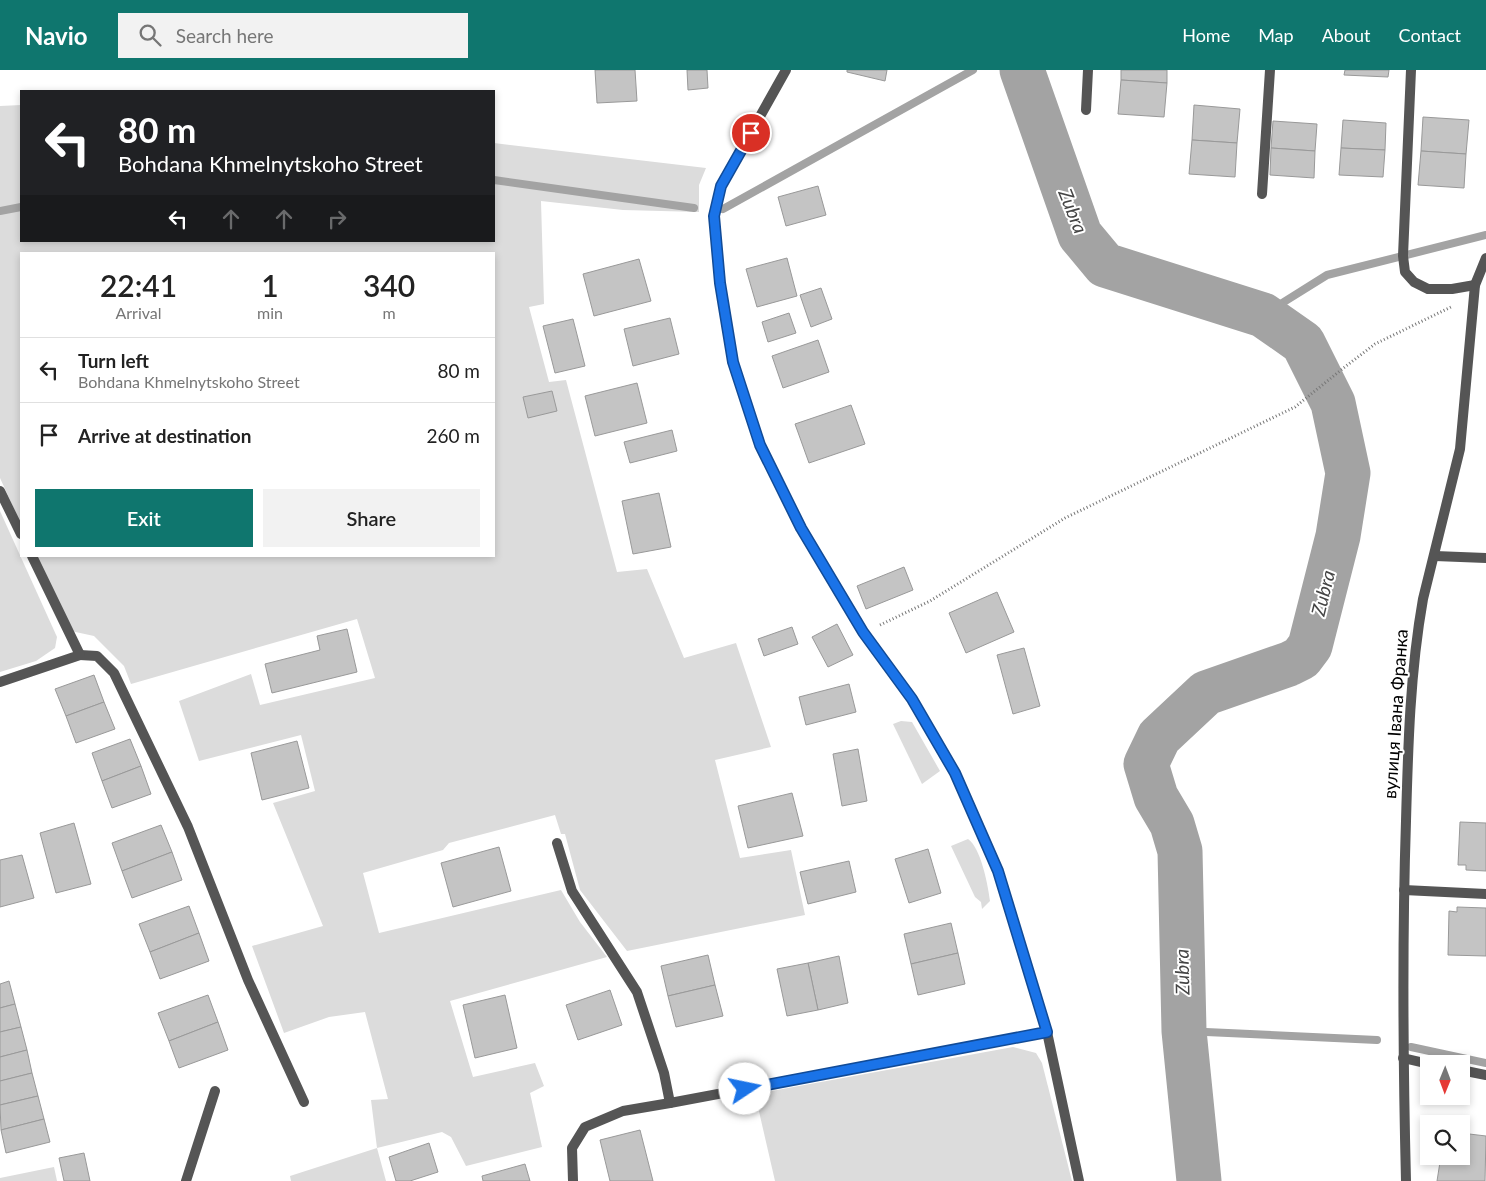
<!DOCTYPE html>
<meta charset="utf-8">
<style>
:root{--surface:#fff;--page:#f2f2f2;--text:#222;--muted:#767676;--line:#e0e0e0;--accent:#0f766e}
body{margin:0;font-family:Lato,sans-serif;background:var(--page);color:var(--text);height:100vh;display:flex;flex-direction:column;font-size:19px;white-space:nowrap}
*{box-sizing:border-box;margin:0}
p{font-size:16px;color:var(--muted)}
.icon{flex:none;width:28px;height:28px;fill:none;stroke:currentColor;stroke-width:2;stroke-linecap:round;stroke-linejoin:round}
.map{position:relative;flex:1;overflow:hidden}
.details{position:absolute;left:20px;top:182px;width:475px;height:305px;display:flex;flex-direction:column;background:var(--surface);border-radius:0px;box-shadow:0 2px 8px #0003}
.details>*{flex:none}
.hud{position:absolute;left:20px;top:20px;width:475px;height:152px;border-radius:0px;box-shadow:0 2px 8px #0003;background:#202124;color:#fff;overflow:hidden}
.needle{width:32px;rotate:181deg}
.controls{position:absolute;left:1420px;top:985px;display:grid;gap:10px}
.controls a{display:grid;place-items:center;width:50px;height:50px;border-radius:0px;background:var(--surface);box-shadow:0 2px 8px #0003;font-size:25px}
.pin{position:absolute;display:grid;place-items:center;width:42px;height:42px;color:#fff;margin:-21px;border:2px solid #fff;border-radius:50%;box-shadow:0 1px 5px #0007}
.me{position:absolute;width:55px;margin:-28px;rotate:79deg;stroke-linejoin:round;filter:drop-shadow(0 0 4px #0008)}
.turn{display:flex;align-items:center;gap:18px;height:105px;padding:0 15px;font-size:22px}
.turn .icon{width:65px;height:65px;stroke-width:2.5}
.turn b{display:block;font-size:35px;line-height:42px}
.lanes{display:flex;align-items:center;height:48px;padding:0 15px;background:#0003;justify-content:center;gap:25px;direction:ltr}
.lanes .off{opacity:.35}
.eta{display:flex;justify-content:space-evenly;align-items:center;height:85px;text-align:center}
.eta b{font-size:30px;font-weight:600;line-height:35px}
.primary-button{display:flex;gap:10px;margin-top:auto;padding:10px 15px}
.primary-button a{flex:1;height:58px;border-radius:0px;background:var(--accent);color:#fff;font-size:20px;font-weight:600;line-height:58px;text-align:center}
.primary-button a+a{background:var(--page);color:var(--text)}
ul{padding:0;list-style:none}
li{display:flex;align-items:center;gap:15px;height:65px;padding:0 15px;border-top:1px solid var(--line)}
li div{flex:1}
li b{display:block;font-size:19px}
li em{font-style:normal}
header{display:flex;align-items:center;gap:30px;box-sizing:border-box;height:70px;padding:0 25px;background:var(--accent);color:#fff}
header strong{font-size:24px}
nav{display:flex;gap:28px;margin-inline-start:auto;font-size:18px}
.search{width:350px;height:45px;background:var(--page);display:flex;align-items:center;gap:12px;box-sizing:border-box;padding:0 18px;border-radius:0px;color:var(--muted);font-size:19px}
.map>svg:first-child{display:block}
.green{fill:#dcdcdc}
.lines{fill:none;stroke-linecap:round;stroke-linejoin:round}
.stream{stroke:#a3a3a3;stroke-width:8}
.river{stroke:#a3a3a3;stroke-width:45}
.building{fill:#c4c4c4;stroke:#999}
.path{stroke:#777;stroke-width:3;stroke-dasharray:1 2.5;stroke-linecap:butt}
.service{stroke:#555;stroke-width:10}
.minor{stroke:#555;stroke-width:10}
.tertiary{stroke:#555;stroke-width:10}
.route-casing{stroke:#114b97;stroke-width:12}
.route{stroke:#1a73e8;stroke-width:9}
.labels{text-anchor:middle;stroke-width:4;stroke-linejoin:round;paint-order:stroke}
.street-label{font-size:18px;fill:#000;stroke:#fff}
.water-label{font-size:19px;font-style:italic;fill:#444;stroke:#fff}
</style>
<header>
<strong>Navio</strong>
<div class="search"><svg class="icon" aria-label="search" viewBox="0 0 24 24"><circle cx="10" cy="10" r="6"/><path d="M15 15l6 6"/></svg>Search here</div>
<nav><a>Home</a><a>Map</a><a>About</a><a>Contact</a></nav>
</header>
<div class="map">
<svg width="1486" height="1111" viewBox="0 0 1486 1111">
<rect width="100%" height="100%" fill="#fff"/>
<g class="green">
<polygon points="21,35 21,171 494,171 494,73 706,98 699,115 699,142 623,140 541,131 544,234 529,237 549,312 566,310 617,502 647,499 684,588 736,573 771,677 715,690 740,788 791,780 805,845 627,881 580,820 565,764 561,764 555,745 449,773 443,780 363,803 379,863 561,820 580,852 607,887 450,931 473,1007 535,993 544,1016 530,1023 542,1077 466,1096 451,1067 442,1062 377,1078 386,1111 291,1111 290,1106 377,1078 371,1030 388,1029 365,942 329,947 284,963 252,876 323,856 273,733 315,721 301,665 199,691 179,631 251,604 260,635 375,608 357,549 131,614 124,596 94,566 71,561 36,486 494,486 494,184 21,184 21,454 0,408 0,36"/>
<polygon points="0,441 57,567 55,578 36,591 0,602"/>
<polygon points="901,651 912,652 940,701 922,714 893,654"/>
<path d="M 968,769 C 981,778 988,815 990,831 L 982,839 L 981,832 L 975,827 L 951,776 Z"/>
<polygon points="1013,977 1036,983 1042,993 1072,1111 775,1111 755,1024"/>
<polygon points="54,1097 57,1111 0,1111 0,1108"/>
</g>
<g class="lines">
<g class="stream">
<polyline points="494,110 694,138"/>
<polyline points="723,139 973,0"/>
<polyline points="0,141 21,137"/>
<polyline points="1263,245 1327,205 1486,165"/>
<polyline points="1184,961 1377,970"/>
<polyline points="1411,977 1486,993"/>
</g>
<polyline class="river" points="1022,0 1080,165 1105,195 1263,245 1303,273 1333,333 1348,403 1338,466 1310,576 1301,588 1289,594 1206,623 1159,667 1146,694 1156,727 1172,754 1180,781 1184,961 1199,1111"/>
</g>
<g class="building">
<polygon points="595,0 635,0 637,31 597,33"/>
<polygon points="687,0 707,0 708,18 688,20"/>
<polygon points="847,0 887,0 885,11 847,2"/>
<polygon points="1121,0 1167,0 1167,13 1121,10"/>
<polygon points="1345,0 1389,0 1388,7 1344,5"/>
<polygon points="1121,10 1167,13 1164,47 1118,44"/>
<polygon points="1194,35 1240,39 1237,73 1192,70"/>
<polygon points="1423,47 1469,50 1466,84 1421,81"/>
<polygon points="1343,50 1386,53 1385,80 1341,78"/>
<polygon points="1273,51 1317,54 1315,81 1271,78"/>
<polygon points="1192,70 1237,73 1235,107 1189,104"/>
<polygon points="1271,78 1315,81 1314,108 1270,105"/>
<polygon points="1341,78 1385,80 1383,107 1339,105"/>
<polygon points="1421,81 1466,84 1464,118 1418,115"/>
<polygon points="818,116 826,145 786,156 778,127"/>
<polygon points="787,188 797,226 757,237 746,199"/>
<polygon points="639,189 651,231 594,246 583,204"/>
<polygon points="821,218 832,249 811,257 800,225"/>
<polygon points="789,243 796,263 768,272 762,252"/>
<polygon points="670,248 679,284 633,296 624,259"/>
<polygon points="573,249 585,296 555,303 543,256"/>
<polygon points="818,270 829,302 783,318 772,286"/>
<polygon points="637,313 647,353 595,366 585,326"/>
<polygon points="552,321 557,341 528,348 523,327"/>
<polygon points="851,335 865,374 809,393 795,354"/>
<polygon points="672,360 677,381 630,393 624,372"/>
<polygon points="659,423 671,477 633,484 622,431"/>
<polygon points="904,497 913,520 866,539 857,516"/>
<polygon points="997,522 1014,562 966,583 949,543"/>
<polygon points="837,554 853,585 828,597 812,567"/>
<polygon points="792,557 798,574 764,586 758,569"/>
<polygon points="347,559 357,602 272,623 265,594 320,580 317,566"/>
<polygon points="1024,578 1040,636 1013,644 997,585"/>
<polygon points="94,605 104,632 66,646 55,619"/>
<polygon points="849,614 856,642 806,655 799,627"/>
<polygon points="104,632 115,659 76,673 66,646"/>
<polygon points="130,669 141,696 102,711 92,683"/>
<polygon points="297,671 309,718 262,730 251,683"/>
<polygon points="858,679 867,731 842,736 833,684"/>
<polygon points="141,696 151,724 112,738 102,711"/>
<polygon points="792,723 803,766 748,778 738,736"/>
<polygon points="1460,752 1486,753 1486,801 1466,800 1466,795 1458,795"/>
<polygon points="74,753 91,814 56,823 40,763"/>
<polygon points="161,755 172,782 122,801 112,773"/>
<polygon points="499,777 511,821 453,837 441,793"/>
<polygon points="928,779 941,823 909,833 895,789"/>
<polygon points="172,782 182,810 132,828 122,801"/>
<polygon points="22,785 34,828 0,837 0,790"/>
<polygon points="849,791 856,822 808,834 800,802"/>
<polygon points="189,836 199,863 150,882 139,854"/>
<polygon points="1457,837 1486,838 1486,886 1448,885 1449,841 1457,842"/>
<polygon points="951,853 958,883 911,894 904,864"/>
<polygon points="199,863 209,891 160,909 150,882"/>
<polygon points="958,883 965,914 918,925 911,894"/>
<polygon points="708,885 715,915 668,926 661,896"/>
<polygon points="839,886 848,933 818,940 808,893"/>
<polygon points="808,893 818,940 787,946 777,899"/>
<polygon points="9,911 15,934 0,938 0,914"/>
<polygon points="715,915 723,946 676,957 668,926"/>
<polygon points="610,920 622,955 578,970 566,935"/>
<polygon points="208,925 218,952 169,971 158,943"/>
<polygon points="505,925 517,978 475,988 463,935"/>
<polygon points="15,934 21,957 0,962 0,938"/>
<polygon points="218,952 228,980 179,998 169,971"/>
<polygon points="21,957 27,980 0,987 0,962"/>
<polygon points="27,980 32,1003 0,1011 0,987"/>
<polygon points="32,1003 38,1026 0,1035 0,1011"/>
<polygon points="38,1026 44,1049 1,1060 0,1035"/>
<polygon points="44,1049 50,1072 6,1083 1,1060"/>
<polygon points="640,1060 653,1111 610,1111 600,1070"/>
<polygon points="1461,1063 1486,1066 1485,1111 1437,1111 1440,1092 1437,1091 1437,1086 1461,1086"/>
<polygon points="429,1073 438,1102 410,1111 396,1111 389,1087"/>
<polygon points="84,1083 90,1111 64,1111 59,1088"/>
<polygon points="525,1094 530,1111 483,1111 482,1106"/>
</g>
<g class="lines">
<polyline class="path" points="880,555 930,531 1065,448 1295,337 1346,296 1375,274 1451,237"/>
<g class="service">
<polyline points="1411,0 1403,186 1405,202 1414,212 1428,219 1452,219 1475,215"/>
<polyline points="1086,40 1088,0"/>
<polyline points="1262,124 1270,0"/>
<polyline points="0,421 21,464"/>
<polyline points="1435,486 1486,488"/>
<polyline points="80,585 97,586 114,603 188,757 248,910 304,1032"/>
<polyline points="0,612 80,585 32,486"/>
<polyline points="557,773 572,821 637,922 664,1003 670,1033"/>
<polyline points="1404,820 1486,824"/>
<polyline points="1403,988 1429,994"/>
<polyline points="1461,1000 1486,1005"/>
<polyline points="186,1111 215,1021"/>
<polyline points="573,1111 572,1078 585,1057 623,1041 670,1033 1047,962"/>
</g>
<path class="minor" d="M 1406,1111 C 1403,991 1402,871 1406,751 C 1408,677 1410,602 1423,529 L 1460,379 L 1475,215 L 1486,188"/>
<polyline class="tertiary" points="786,0 721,116 714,146 720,213 733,292 760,375 801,458 863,562 912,629 955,703 998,801 1047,962 1079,1111"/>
</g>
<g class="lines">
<g class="route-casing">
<polyline id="route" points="745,1019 1047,962 998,801 955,703 912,629 863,562 801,458 760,375 733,292 720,213 714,146 721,116 751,63"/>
</g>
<use href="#route" class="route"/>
</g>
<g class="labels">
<g class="street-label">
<text transform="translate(1396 644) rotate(-86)" y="6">вулиця Івана Франка</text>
</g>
<g class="water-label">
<text transform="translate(1073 141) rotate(68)" y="7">Zubra</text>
<text transform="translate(1323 523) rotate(-76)" y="7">Zubra</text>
<text transform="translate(1182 902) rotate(-91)" y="7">Zubra</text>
</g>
</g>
</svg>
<div class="controls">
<a><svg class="needle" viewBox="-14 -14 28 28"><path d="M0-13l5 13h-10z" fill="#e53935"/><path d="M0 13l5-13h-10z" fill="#767676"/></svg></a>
<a><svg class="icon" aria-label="search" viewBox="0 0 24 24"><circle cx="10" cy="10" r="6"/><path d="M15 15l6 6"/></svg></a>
</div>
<div class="pin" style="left:751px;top:63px;background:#d93025"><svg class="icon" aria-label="arrive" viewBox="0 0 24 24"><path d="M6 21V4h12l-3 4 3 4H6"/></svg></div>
<svg class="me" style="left:745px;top:1019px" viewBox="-20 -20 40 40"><circle r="19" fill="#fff"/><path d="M0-13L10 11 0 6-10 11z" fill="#1a73e8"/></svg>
<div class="hud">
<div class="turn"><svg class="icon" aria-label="left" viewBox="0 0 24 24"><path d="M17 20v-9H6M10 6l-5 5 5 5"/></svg><div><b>80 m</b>Bohdana Khmelnytskoho Street</div></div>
<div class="lanes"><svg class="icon" aria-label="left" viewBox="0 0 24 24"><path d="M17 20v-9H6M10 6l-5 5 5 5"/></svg><svg class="icon off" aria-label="ahead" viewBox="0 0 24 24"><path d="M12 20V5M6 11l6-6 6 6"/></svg><svg class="icon off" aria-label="ahead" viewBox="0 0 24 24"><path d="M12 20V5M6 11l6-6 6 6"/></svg><svg class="icon off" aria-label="right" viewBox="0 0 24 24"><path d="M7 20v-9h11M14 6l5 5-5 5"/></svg></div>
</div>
<section class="details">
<div class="eta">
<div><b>22:41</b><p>Arrival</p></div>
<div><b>1</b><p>min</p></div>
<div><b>340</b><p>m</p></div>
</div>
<ul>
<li><svg class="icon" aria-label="left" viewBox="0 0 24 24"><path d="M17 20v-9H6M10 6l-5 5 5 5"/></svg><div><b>Turn left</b><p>Bohdana Khmelnytskoho Street</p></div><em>80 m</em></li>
<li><svg class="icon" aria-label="arrive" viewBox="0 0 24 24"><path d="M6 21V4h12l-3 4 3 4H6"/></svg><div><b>Arrive at destination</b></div><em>260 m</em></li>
</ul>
<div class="primary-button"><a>Exit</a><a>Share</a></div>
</section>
</div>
